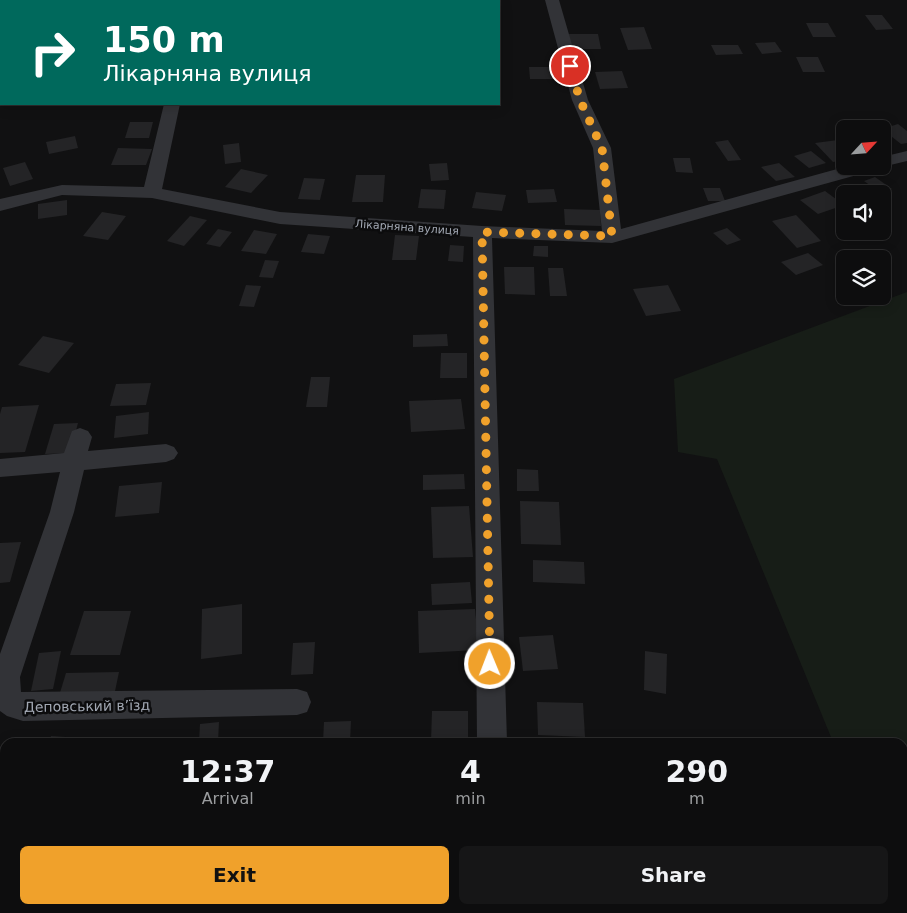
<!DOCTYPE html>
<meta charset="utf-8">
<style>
:root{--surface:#0d0d0e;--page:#161617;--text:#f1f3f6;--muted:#9a9c9e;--line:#2d2d2e;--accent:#f0a12b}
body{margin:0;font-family:"DejaVu Sans",sans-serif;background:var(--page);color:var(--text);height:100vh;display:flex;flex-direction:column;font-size:19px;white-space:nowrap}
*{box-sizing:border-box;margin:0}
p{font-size:16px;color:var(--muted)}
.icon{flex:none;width:28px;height:28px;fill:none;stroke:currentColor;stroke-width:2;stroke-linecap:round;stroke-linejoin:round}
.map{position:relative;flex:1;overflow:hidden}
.details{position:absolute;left:0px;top:738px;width:908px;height:176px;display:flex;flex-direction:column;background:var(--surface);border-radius:15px 15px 0 0;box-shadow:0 2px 12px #0003,0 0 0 1px var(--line)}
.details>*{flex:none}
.banner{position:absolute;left:0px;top:0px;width:500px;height:105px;box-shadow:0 2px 12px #0003,0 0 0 1px var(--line);background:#00695c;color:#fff;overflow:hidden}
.needle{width:32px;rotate:64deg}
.fabs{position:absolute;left:836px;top:120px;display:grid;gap:10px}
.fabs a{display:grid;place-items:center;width:55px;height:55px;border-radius:8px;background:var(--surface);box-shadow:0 2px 12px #0003,0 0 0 1px var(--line);font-size:25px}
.pin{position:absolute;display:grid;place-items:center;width:42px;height:42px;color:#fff;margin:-21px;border:2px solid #fff;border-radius:50%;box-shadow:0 1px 5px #0007}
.me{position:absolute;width:55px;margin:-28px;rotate:359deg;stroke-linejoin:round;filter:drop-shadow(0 0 4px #0008)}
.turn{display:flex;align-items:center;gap:18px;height:105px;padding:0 20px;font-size:22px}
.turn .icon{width:65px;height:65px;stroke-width:2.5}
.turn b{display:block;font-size:35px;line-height:42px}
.eta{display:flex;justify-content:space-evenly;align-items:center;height:85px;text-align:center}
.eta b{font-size:30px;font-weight:700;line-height:35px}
.primary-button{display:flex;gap:10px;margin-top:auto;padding:10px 20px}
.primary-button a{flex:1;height:58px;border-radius:8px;background:var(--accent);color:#111;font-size:20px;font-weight:700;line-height:58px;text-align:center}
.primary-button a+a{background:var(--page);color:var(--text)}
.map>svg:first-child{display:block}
.green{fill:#171d17}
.building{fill:#242426}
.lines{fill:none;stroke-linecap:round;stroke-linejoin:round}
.minor{fill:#323337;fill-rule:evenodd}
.route{stroke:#f0a12b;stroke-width:9;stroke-dasharray:0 16.2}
.labels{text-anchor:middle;stroke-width:5;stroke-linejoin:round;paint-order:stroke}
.far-street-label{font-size:11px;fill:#a2a8b3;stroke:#0c0c0d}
.street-label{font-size:14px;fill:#a2a8b3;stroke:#0c0c0d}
</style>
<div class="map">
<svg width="907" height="913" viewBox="0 0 907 913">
<rect width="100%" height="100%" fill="#111112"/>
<polygon class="green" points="907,292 907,913 902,913 901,909 902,909 902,742 833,742 717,459 678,452 674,379"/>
<g class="building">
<polygon points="865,15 882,15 893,29 876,30"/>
<polygon points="806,23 828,23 836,37 813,37"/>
<polygon points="644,27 652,49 628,50 620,28"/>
<polygon points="567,34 598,34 601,49 569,49"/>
<polygon points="775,42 782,52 762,54 755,43"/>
<polygon points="711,45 738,45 743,54 716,55"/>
<polygon points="796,57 818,57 825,72 803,72"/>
<polygon points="529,67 552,67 553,79 530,79"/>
<polygon points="622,71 628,88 600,89 595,72"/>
<polygon points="130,122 153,122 149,138 125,138"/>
<polygon points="898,124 907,131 907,143 901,144 882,129"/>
<polygon points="75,136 78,148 49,154 46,142"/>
<polygon points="728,140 741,160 728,161 715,142"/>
<polygon points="838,140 845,147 845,160 833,162 815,143"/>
<polygon points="239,143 241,162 225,164 223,145"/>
<polygon points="118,148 152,149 146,165 111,165"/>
<polygon points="811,151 826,163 809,168 794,156"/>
<polygon points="673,158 690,158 693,173 676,172"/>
<polygon points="25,162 33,179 10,186 3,168"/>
<polygon points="447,163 449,180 431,181 429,164"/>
<polygon points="779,163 795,177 776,181 761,167"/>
<polygon points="241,169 268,175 251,193 225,187"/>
<polygon points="356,175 385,175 383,202 352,202"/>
<polygon points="875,177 892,189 881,193 864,181"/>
<polygon points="304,178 325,179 320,200 298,199"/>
<polygon points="703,188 720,188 725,201 708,201"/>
<polygon points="421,189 446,190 444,209 418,208"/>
<polygon points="554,189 557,202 528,203 526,190"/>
<polygon points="825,191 844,205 818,214 800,200"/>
<polygon points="476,192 506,195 502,211 472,208"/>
<polygon points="67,200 67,215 38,219 38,204"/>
<polygon points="564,209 600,210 601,226 565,225"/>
<polygon points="102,212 126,216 108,240 83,236"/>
<polygon points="796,215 821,241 797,248 772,221"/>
<polygon points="190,216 207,220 184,246 167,241"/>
<polygon points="727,228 741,240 727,245 713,233"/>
<polygon points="218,229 232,232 220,247 206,244"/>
<polygon points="254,230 277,234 266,254 241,251"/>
<polygon points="308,234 330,236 324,254 301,252"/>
<polygon points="395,235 419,236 416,260 392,260"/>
<polygon points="450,245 464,246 463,262 448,261"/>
<polygon points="534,246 548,246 548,257 533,256"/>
<polygon points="808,253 823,265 796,275 781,262"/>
<polygon points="265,260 279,261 273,278 259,277"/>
<polygon points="504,267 534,267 535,295 505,294"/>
<polygon points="548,268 563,268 567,296 550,296"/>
<polygon points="246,285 261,286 254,307 239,306"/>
<polygon points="668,285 681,311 646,316 633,289"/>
<polygon points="447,334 448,346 413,347 413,335"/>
<polygon points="43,336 74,343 49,373 18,365"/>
<polygon points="441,353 467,353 467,378 440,378"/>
<polygon points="311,377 330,377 327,407 306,407"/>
<polygon points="151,383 146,405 110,406 116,384"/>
<polygon points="461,399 465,429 411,432 409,401"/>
<polygon points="39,405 25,452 0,453 0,414 2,407"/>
<polygon points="149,412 148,434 114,438 116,416"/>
<polygon points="78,423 70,453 45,454 54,424"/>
<polygon points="517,469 538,470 539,491 517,491"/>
<polygon points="464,474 465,489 423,490 423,475"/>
<polygon points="162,482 159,513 115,517 119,486"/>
<polygon points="520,501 559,502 561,545 521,544"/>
<polygon points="469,506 473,557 433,558 431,507"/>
<polygon points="21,542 10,582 0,583 0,543"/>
<polygon points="533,560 584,562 585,584 533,582"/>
<polygon points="470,582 472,603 432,605 431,584"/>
<polygon points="242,604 242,654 201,659 202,609"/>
<polygon points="475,609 479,650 419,653 418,611"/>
<polygon points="84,611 131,611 120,655 70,655"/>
<polygon points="553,635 558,669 523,671 519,637"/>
<polygon points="315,642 313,674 291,675 293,643"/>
<polygon points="61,651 53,689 31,691 39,653"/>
<polygon points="645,651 667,654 666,694 644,690"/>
<polygon points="119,672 114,696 59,696 66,673"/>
<polygon points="537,702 583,703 585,737 538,735"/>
<polygon points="432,711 468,711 468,742 431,742"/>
<polygon points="351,721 350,742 323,742 324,722"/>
<polygon points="219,722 218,742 199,742 200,724"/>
<polygon points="51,736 95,739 94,742 49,742"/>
<polygon points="336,909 388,909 389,913 337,913"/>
</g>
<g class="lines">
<g class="minor">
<polygon points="151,0 165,0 166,1 152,1"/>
<polygon points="545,0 559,0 588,100 611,148 621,229 848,166 878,166 875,170 612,243 492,238 507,742 477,742 473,237 280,224 152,198 62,195 0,211 0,199 62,185 144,187 164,104 180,104 162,189 280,212 482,226 602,231 593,148 572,100"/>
<polygon points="907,151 907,161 882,167 878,166 882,166 882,157"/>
<polygon points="80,428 88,431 92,437 88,451 166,444 174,447 178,453 174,459 166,462 84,470 74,512 20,677 21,692 297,689 307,692 311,702 307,712 297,715 23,721 7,716 0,711 0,654 50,512 60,472 0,477 0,459 64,453 72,431"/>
<rect x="478" y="909" width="34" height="4"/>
</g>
</g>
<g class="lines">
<polyline class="route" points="490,664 482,232 612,236 602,148 580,100 570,66"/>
</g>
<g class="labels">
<g class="far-street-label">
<text transform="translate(407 227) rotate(4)" y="4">Лікарняна вулиця</text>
</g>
<g class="street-label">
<text transform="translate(87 706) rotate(-1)" y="5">Деповський в’їзд</text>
</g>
</g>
</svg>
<div class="fabs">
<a><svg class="needle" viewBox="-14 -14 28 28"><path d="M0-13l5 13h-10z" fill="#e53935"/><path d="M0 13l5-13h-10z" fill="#9a9c9e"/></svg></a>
<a><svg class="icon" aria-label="sound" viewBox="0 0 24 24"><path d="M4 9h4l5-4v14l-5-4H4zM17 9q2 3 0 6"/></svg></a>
<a><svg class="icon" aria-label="layers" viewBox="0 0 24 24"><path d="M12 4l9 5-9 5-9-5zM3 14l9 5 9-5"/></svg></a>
</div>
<div class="pin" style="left:570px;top:66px;background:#d93025"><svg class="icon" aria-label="arrive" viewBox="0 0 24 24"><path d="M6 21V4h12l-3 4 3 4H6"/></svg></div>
<svg class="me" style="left:490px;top:664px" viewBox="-20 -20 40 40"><circle r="17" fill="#f0a12b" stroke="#fff" stroke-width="3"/><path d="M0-11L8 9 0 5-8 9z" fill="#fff"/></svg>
<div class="banner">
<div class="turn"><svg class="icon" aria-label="right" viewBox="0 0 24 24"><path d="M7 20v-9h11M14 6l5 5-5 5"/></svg><div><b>150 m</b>Лікарняна вулиця</div></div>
</div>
<section class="details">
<div class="eta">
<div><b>12:37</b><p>Arrival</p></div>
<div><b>4</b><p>min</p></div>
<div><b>290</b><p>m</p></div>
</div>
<div class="primary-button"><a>Exit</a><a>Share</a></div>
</section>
</div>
